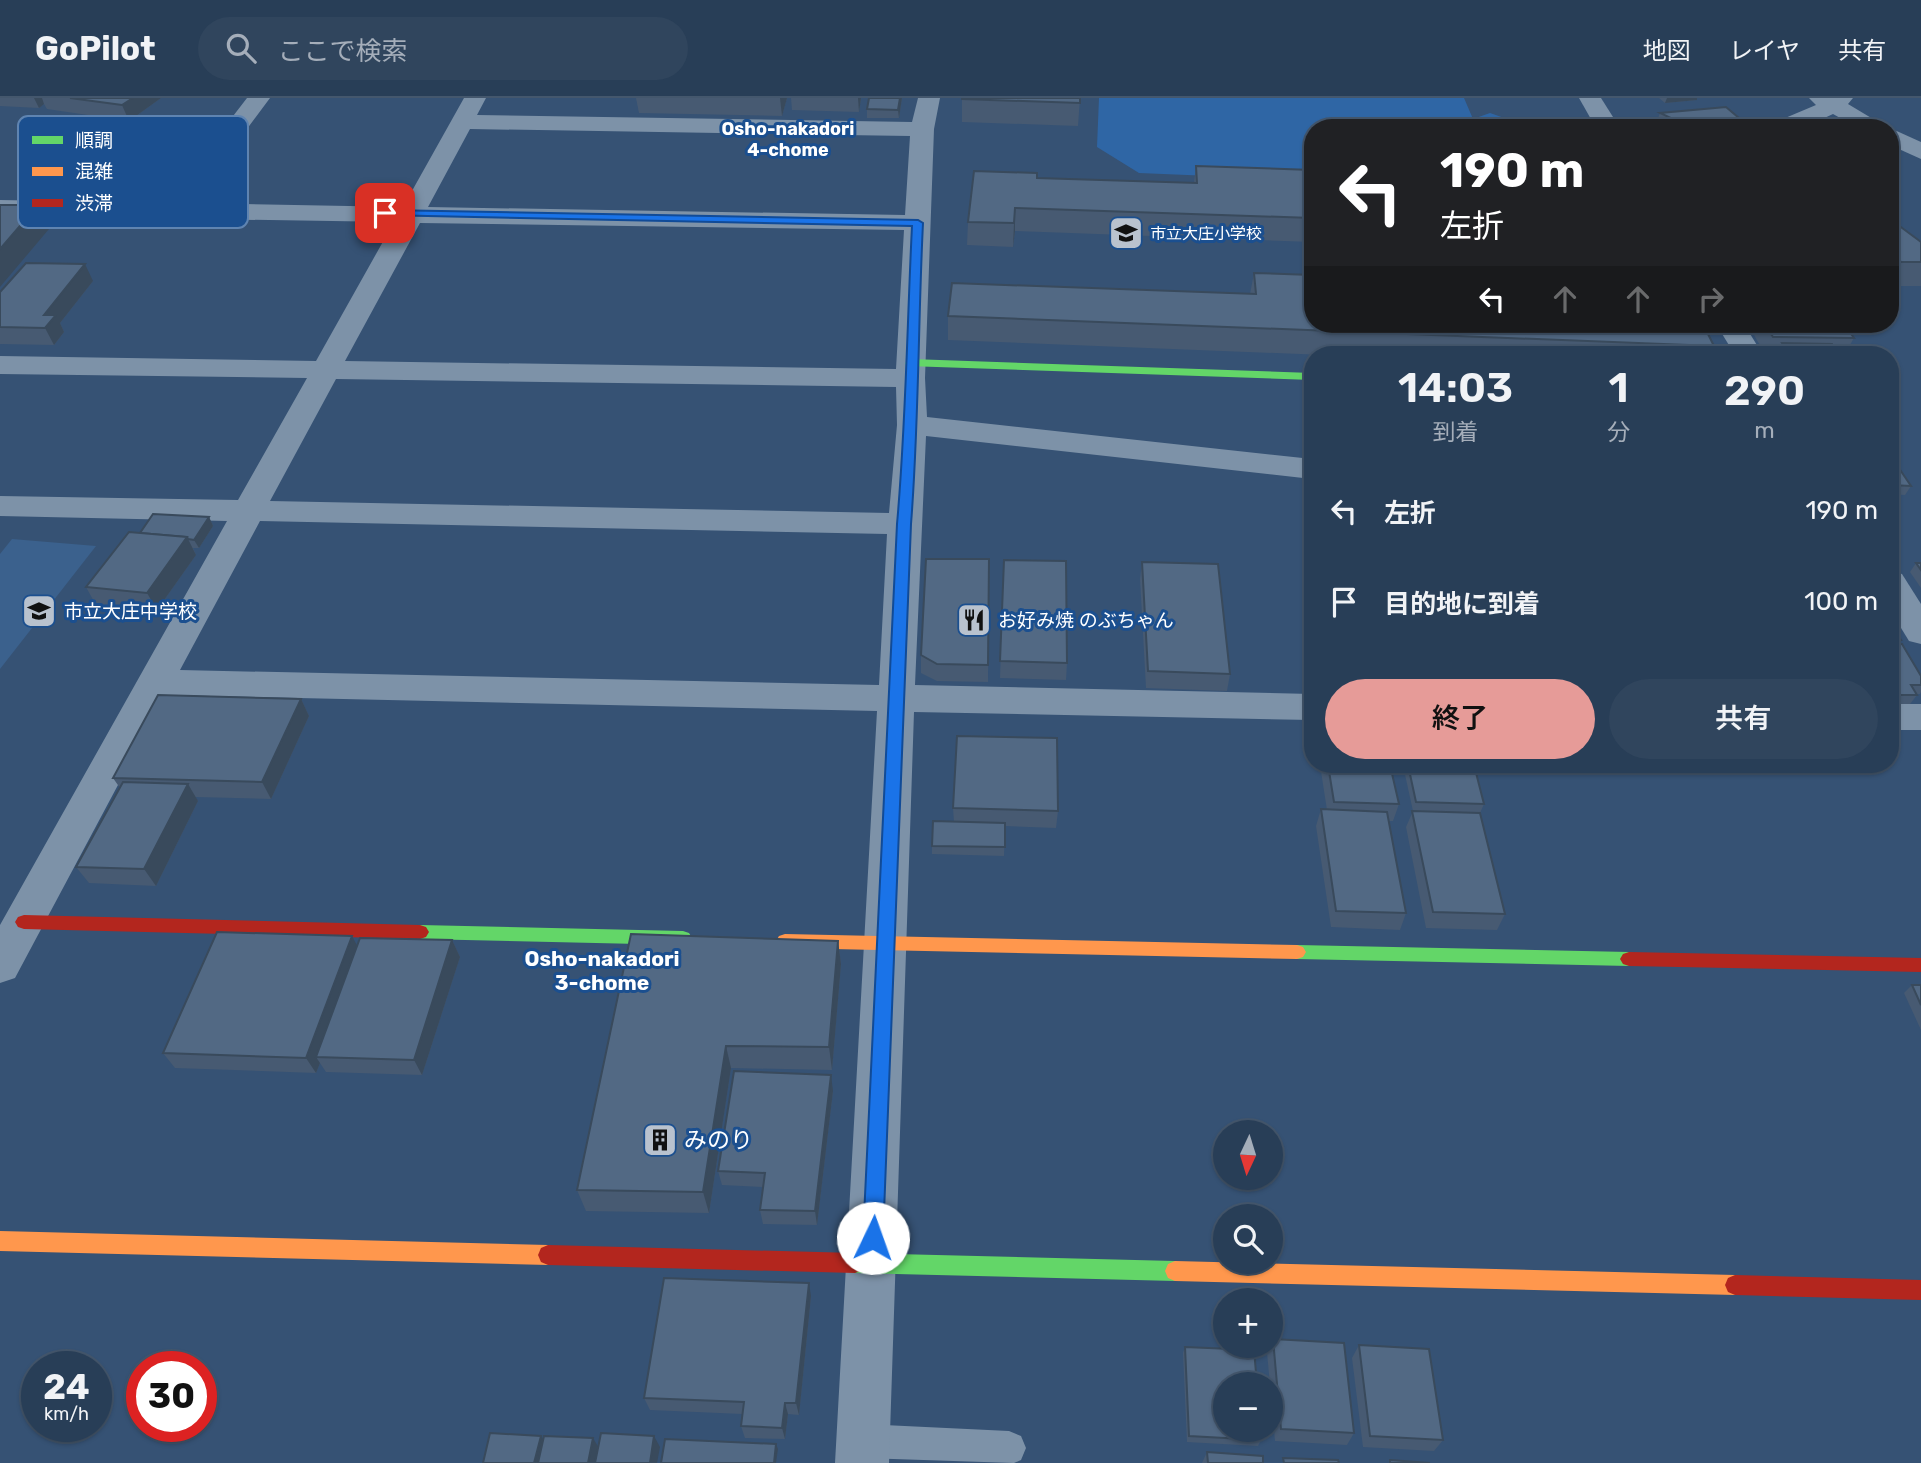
<!DOCTYPE html>
<html lang="ja">
<meta charset="utf-8">
<style>
:root{--surface:#283e57;--page:#30455d;--text:#f1f3f6;--muted:#a5aeba;--line:#44576d;--accent:#e69b98}
body{margin:0;font-family:Rubik,"Noto Sans JP",sans-serif;background:var(--page);color:var(--text);height:100vh;display:flex;flex-direction:column;font-size:26px;white-space:nowrap}
*{box-sizing:border-box;margin:0}
p{font-size:23px;color:var(--muted)}
.icon{flex:none;width:38px;height:38px;fill:none;stroke:currentColor;stroke-width:2;stroke-linecap:round;stroke-linejoin:round}
.map{position:relative;flex:1;overflow:hidden}
.panel{position:absolute;left:1304px;top:248px;width:595px;height:427px;display:flex;flex-direction:column;background:var(--surface);border-radius:28px;box-shadow:0 2px 5px #0004,0 0 0 2px var(--line)}
.panel>*{flex:none}
.hud{position:absolute;left:1304px;top:21px;width:595px;height:214px;border-radius:28px;box-shadow:0 2px 5px #0004,0 0 0 2px var(--line);background:#202124;color:#fff;overflow:hidden}
.needle{width:46px;rotate:184deg}
.tools{position:absolute;left:1213px;top:1022px;display:grid;gap:14px}
.tools a{display:grid;place-items:center;width:70px;height:70px;border-radius:50%;background:var(--surface);box-shadow:0 2px 5px #0004,0 0 0 2px var(--line);font-size:35px}
.speed{position:absolute;left:21px;top:1253px;display:flex;gap:14px;font-size:35px;font-weight:700;text-align:center}
.speed>*{display:grid;place-content:center;width:91px;height:91px;border-radius:50%;background:var(--surface);box-shadow:0 2px 5px #0004,0 0 0 2px var(--line);line-height:1}
.speed small{font-size:18px;font-weight:400}
.speed .limit{border:10px solid #d22;background:#fff;color:#111}
.pin{position:absolute;display:grid;place-items:center;width:60px;height:60px;color:#fff;margin:-30px;border-radius:14px;box-shadow:0 4px 10px #0006}
.me{position:absolute;width:77px;margin:-38px;rotate:3deg;stroke-linejoin:round;filter:drop-shadow(0 0 5px #0008)}
.turn{display:flex;align-items:center;gap:24px;height:147px;padding:0 21px;font-size:32px}
.turn .icon{width:91px;height:91px;stroke-width:2.5}
.turn b{display:block;font-size:49px;line-height:60px}
.lanes{display:flex;align-items:center;height:66px;padding:0 21px;background:#0003;justify-content:center;gap:35px;direction:ltr}
.lanes .off{opacity:.35}
.eta{display:flex;justify-content:space-evenly;align-items:center;height:119px;text-align:center}
.eta b{font-size:42px;font-weight:600;line-height:49px}
.action{display:flex;gap:14px;margin-top:auto;padding:14px 21px}
.action a{flex:1;height:80px;border-radius:42px;background:var(--accent);color:#111;font-size:28px;font-weight:600;line-height:80px;text-align:center}
.action a+a{background:var(--page);color:var(--text)}
ul{padding:0;list-style:none}
li{display:flex;align-items:center;gap:21px;height:91px;padding:0 21px}
li div{flex:1}
li b{display:block;font-size:26px}
li em{font-style:normal}
header{display:flex;align-items:center;gap:42px;box-sizing:border-box;height:98px;padding:0 35px;background:var(--surface);border-bottom:2px solid var(--line)}
header strong{font-size:33px}
nav{display:flex;gap:38px;margin-inline-start:auto;font-size:24px}
.search{width:490px;height:63px;background:var(--page);display:flex;align-items:center;gap:18px;box-sizing:border-box;padding:0 24px;border-radius:38px;color:var(--muted);font-size:26px}
.map>svg:first-child{display:block}
.green{fill:#2f66a5}
.water{fill:#3b618d}
.lines{fill:none;stroke-linecap:round;stroke-linejoin:round}
.lane{fill:#7d92a8;fill-rule:evenodd}
.street{fill:#7d92a8;fill-rule:evenodd}
.fast{fill:#63d668;fill-rule:evenodd}
.slow{fill:#ff974d;fill-rule:evenodd}
.jam{fill:#b3261e;fill-rule:evenodd}
.wall{fill:#475a72}
.shaded-wall{fill:#394a5c}
.building{fill:#526984;stroke:#394a5c;stroke-width:2}
.route{fill:#1a73e8;stroke:#114b97;stroke-width:2}
.labels{text-anchor:middle;stroke-width:6;stroke-linejoin:round;paint-order:stroke}
.far-poi-label{font-size:16px;fill:#fff;stroke:#1b4f8f;text-anchor:start}
.far-neighbourhood-label{font-size:18px;font-weight:bold;fill:#fff;stroke:#1b4f8f}
.poi-label{font-size:19px;fill:#fff;stroke:#1b4f8f;text-anchor:start}
.neighbourhood-label{font-size:21px;font-weight:bold;fill:#fff;stroke:#1b4f8f}
.near-poi-label{font-size:23px;fill:#fff;stroke:#1b4f8f;text-anchor:start}
.key{fill:#1b4f8f;stroke:#5f84b1;stroke-width:2}
.key-label{font-size:19px;fill:#fff}
</style>
<header>
<strong>GoPilot</strong>
<div class="search"><svg class="icon" aria-label="search" viewBox="0 0 24 24"><circle cx="10" cy="10" r="6"/><path d="M15 15l6 6"/></svg>ここで検索</div>
<nav><a>地図</a><a>レイヤ</a><a>共有</a></nav>
</header>
<div class="map">
<svg width="1921" height="1365" viewBox="0 0 1921 1365">
<rect width="100%" height="100%" fill="#365274"/>
<polygon class="green" points="1099,0 1464,0 1473,21 1490,15 1510,22 1512,28 1312,30 1312,82 1139,75 1097,49"/>
<polygon class="water" points="12,441 96,448 0,571 0,456"/>
<g class="lines">
<polygon class="lane" points="863,1326 1009,1333 1021,1338 1026,1350 1021,1362 1014,1365 863,1360 851,1355 846,1343 851,1331"/>
<g class="street">
<path d="M 247,0 L 270,0 L 192,105 L 403,109 L 464,0 L 486,0 L 477,17 L 912,24 L 918,0 L 940,0 L 934,31 L 925,280 L 927,319 L 1312,361 L 1312,381 L 926,338 L 915,587 L 1312,596 L 1312,622 L 914,614 L 889,1365 L 835,1365 L 877,613 L 166,597 L 15,880 L 0,885 L 0,827 L 227,423 L 0,418 L 0,398 L 238,402 L 307,280 L 0,276 L 0,258 L 316,263 L 394,124 L 0,118 L 0,102 L 166,105 ZM 470,31 L 910,38 L 905,117 L 428,109 ZM 420,125 L 904,132 L 896,271 L 345,263 ZM 336,281 L 896,289 L 897,327 L 889,415 L 270,403 ZM 260,423 L 887,436 L 879,587 L 180,572 Z"/>
<polygon points="1579,0 1601,0 1620,30 1596,30"/>
<polygon points="1809,0 1853,0 1848,6 1888,30 1858,30 1833,16 1803,30 1769,30 1773,25 1816,7"/>
<polygon points="1890,30 1921,44 1921,61 1890,47"/>
<polygon points="1716,226 1744,226 1763,257 1735,257"/>
<polygon points="1890,473 1902,476 1921,506 1921,546 1909,543 1890,512"/>
<rect x="1890" y="606" width="31" height="26"/>
</g>
<g class="fast">
<polygon points="911,261 1312,275 1312,282 907,268 905,265"/>
<polygon points="420,827 683,833 689,835 692,840 689,845 683,847 420,841 414,839 411,834 414,829"/>
<polygon points="1297,847 1629,854 1635,856 1638,861 1635,866 1629,868 1297,861 1291,859 1288,854 1291,849"/>
<polygon points="855,1155 1175,1163 1182,1166 1185,1173 1182,1180 1175,1183 855,1175 848,1172 845,1165 848,1158"/>
</g>
<g class="slow">
<polygon points="785,836 1297,847 1303,849 1306,854 1303,859 1297,861 785,850 779,848 776,843 779,838"/>
<polygon points="0,1133 548,1147 555,1150 558,1157 555,1164 548,1167 0,1153"/>
<polygon points="1175,1163 1735,1177 1742,1180 1745,1187 1742,1194 1735,1197 1175,1183 1168,1180 1165,1173 1168,1166"/>
</g>
<g class="jam">
<polygon points="24,817 420,827 426,829 429,834 426,839 420,841 24,831 18,829 15,824 18,819"/>
<polygon points="1629,854 1921,860 1921,874 1629,868 1623,866 1620,861 1623,856"/>
<polygon points="548,1147 855,1155 862,1158 865,1165 862,1172 855,1175 548,1167 541,1164 538,1157 541,1150"/>
<polygon points="1735,1177 1921,1182 1921,1202 1735,1197 1728,1194 1725,1187 1728,1180"/>
</g>
</g>
<g class="wall">
<polygon points="0,0 161,0 129,23 47,11 44,6 39,10 0,8"/>
<polygon points="636,0 787,0 782,18 639,15"/>
<polygon points="791,0 861,0 859,14 792,12"/>
<polygon points="902,0 899,20 867,20 867,11"/>
<polygon points="962,0 1080,0 1078,28 962,24"/>
<polygon points="1659,0 1697,0 1697,2 1665,5"/>
<polygon points="1660,15 1746,26 1745,30 1672,30 1657,23"/>
<polygon points="1196,68 1312,72 1312,144 1015,133 1013,149 967,147 968,124 1037,80 1194,85"/>
<polygon points="1890,121 1921,144 1921,188 1890,188"/>
<polygon points="1254,175 1312,226 1714,248 1710,257 1324,257 948,242 948,218 1250,196"/>
<polygon points="93,183 60,225 64,234 54,247 0,246 0,194"/>
<polygon points="1752,226 1844,226 1854,240 1847,252 1857,257 1776,257 1776,256 1765,256 1750,230"/>
<polygon points="1890,357 1911,388 1905,397 1890,396"/>
<polygon points="209,419 213,428 199,450 193,450 196,457 157,512 96,507 86,489 140,435"/>
<polygon points="989,461 988,584 937,583 921,575 921,557"/>
<polygon points="1004,462 1067,565 1066,582 1000,580"/>
<polygon points="1142,464 1230,576 1227,593 1146,590 1140,481"/>
<polygon points="1916,465 1921,465 1921,490 1910,474"/>
<polygon points="1890,524 1901,542 1899,546 1921,578 1921,594 1920,596 1916,596 1917,597 1910,606 1890,606"/>
<polygon points="301,601 309,618 271,701 195,699 198,703 156,788 89,785 76,769 120,690 113,680"/>
<polygon points="1311,623 1312,623 1312,654 1309,632"/>
<polygon points="1320,667 1390,667 1399,706 1393,723 1388,723 1406,815 1400,832 1331,829 1316,728 1321,711 1327,712"/>
<polygon points="1406,667 1474,667 1484,706 1480,715 1505,816 1497,832 1426,830 1406,729 1413,713 1404,672"/>
<polygon points="953,710 1058,713 1056,730 1005,728 1004,758 932,756 932,748 954,724"/>
<polygon points="631,836 838,843 841,866 832,972 731,970 709,1115 586,1113 577,1092"/>
<polygon points="452,842 460,859 422,977 326,974 320,965 316,975 175,970 163,955 357,847"/>
<polygon points="1912,887 1921,887 1921,932 1904,895"/>
<polygon points="833,993 817,1127 763,1126 760,1112 763,1089 722,1087 718,1073"/>
<polygon points="811,1198 799,1317 788,1316 785,1341 745,1340 741,1328 742,1316 650,1312 644,1300"/>
<polygon points="1273,1241 1354,1335 1347,1347 1275,1343 1267,1254"/>
<polygon points="1359,1247 1443,1342 1434,1353 1363,1349 1352,1260"/>
<polygon points="1185,1249 1261,1342 1258,1348 1187,1344 1183,1255"/>
<polygon points="1207,1354 1263,1365 1202,1365"/>
</g>
<g class="shaded-wall">
<polygon points="34,0 42,0 44,6 39,10"/>
<polygon points="133,0 161,0 129,23 122,7"/>
<polygon points="780,0 787,0 782,18"/>
<polygon points="858,0 861,0 859,14"/>
<polygon points="900,0 902,0 899,20 898,12"/>
<polygon points="1667,0 1697,0 1697,2 1665,5"/>
<polygon points="38,107 49,131 0,189 0,151"/>
<polygon points="1015,110 1015,133 1013,149 1014,125"/>
<polygon points="85,166 93,183 60,225 64,234 54,247 45,230 44,217"/>
<polygon points="209,419 213,428 199,450 194,442"/>
<polygon points="187,439 196,457 157,512 147,495"/>
<polygon points="301,601 309,618 271,701 262,684"/>
<polygon points="188,686 198,703 156,788 144,771"/>
<polygon points="352,838 361,855 316,959 320,965 316,975 306,960"/>
<polygon points="452,842 460,859 422,977 414,962"/>
<polygon points="838,843 841,866 832,972 829,949"/>
<polygon points="726,948 731,970 709,1115 703,1094"/>
<polygon points="831,977 833,993 817,1127 815,1113"/>
<polygon points="809,1185 811,1198 799,1317 796,1305"/>
<polygon points="785,1305 788,1316 785,1341 782,1330"/>
<polygon points="541,1338 548,1349 545,1365 534,1365"/>
<polygon points="654,1338 660,1349 657,1365 650,1365"/>
<polygon points="593,1340 600,1352 597,1365 588,1365"/>
<polygon points="776,1346 778,1351 776,1365 774,1365"/>
</g>
<g class="building">
<polygon points="70,0 133,0 122,7"/>
<polygon points="869,0 900,0 898,12 867,11"/>
<polygon points="962,0 1080,0 1080,5 962,1"/>
<polygon points="1726,9 1746,26 1692,30 1660,15"/>
<polygon points="1196,68 1312,72 1312,120 1015,110 1014,125 968,124 974,73 1037,75 1037,80 1197,85"/>
<polygon points="0,107 38,107 0,151"/>
<polygon points="1890,121 1921,144 1921,164 1901,164 1892,152 1890,152"/>
<polygon points="26,165 85,166 44,217 56,217 45,230 0,229 0,194"/>
<polygon points="1254,175 1312,177 1312,226 1703,226 1714,248 948,218 952,185 1256,196"/>
<polygon points="1765,226 1844,226 1854,240 1773,239"/>
<polygon points="1782,245 1832,246 1836,252 1854,252 1857,257 1789,257"/>
<polygon points="1890,357 1911,388 1890,387"/>
<polygon points="153,416 209,419 194,442 188,441 187,439 140,435"/>
<polygon points="129,434 187,439 147,495 86,489"/>
<polygon points="926,461 989,461 988,567 937,566 921,557"/>
<polygon points="1004,462 1066,463 1067,565 1000,563"/>
<polygon points="1142,464 1218,466 1230,576 1148,573"/>
<polygon points="1916,465 1921,465 1921,472"/>
<polygon points="1890,524 1901,542 1890,542"/>
<polygon points="1890,546 1902,546 1921,578 1921,587 1911,587 1917,597 1890,597"/>
<polygon points="158,597 301,601 262,684 113,680"/>
<polygon points="957,638 1057,640 1058,713 953,710"/>
<polygon points="1328,667 1390,667 1399,706 1334,704"/>
<polygon points="1408,667 1474,667 1484,706 1416,704"/>
<polygon points="123,684 188,686 144,771 76,769"/>
<polygon points="1321,711 1387,714 1406,815 1336,813"/>
<polygon points="1412,713 1480,715 1505,816 1433,814"/>
<polygon points="933,723 1005,725 1005,749 932,748"/>
<polygon points="217,834 352,838 306,960 163,955"/>
<polygon points="631,836 838,843 829,949 726,948 703,1094 577,1092"/>
<polygon points="360,840 452,842 414,962 316,959"/>
<polygon points="1912,887 1921,887 1921,907"/>
<polygon points="734,973 831,977 815,1113 760,1112 765,1075 718,1073"/>
<polygon points="664,1180 809,1185 796,1305 785,1305 782,1330 741,1328 744,1304 644,1300"/>
<polygon points="1273,1241 1344,1245 1354,1335 1281,1331"/>
<polygon points="1359,1247 1429,1251 1443,1342 1370,1338"/>
<polygon points="1185,1249 1254,1252 1257,1286 1225,1286 1225,1332 1260,1332 1261,1342 1189,1338"/>
<polygon points="490,1335 541,1338 534,1365 483,1365"/>
<polygon points="601,1335 654,1338 650,1365 595,1365"/>
<polygon points="544,1338 593,1340 588,1365 538,1365"/>
<polygon points="665,1341 776,1346 774,1365 661,1365"/>
<polygon points="1207,1354 1263,1358 1263,1365 1208,1365"/>
<polygon points="1283,1360 1338,1362 1339,1365 1284,1365"/>
<polygon points="1390,1362 1430,1365 1390,1365"/>
</g>
<path class="route" d="M 385,112 L 918,122 L 923,125 C 918,225 919,326 911,426 L 883,1140 L 880,1147 L 873,1149 L 866,1147 L 863,1140 L 897,426 C 906,327 907,227 912,128 L 381,117 L 381,113 Z"/>
<defs>
<g id="school-square" transform="scale(1.75)"><rect x="-9" y="-9" width="18" height="18" rx="4" fill="#b9c2ce" stroke="#1b4f8f"/><path d="M0-5L7-2L0 1L-7-2ZM-4 1L0 2.5L4 1V4Q0 6-4 4Z" fill="#111"/></g>
<g id="restaurant-square" transform="scale(1.75)"><rect x="-9" y="-9" width="18" height="18" rx="4" fill="#b9c2ce" stroke="#1b4f8f"/><path d="M-5-6h1v4h1v-4h1v4h1v-4h1v5L-1.5 .5V6h-2V.5L-5-1ZM5-6V6H3V1.5H1.5Q1.5-4 5-6Z" fill="#111"/></g>
<g id="building-square" transform="scale(1.75)"><rect x="-9" y="-9" width="18" height="18" rx="4" fill="#b9c2ce" stroke="#1b4f8f"/><path d="M-4-6H4V6H1V3H-1V6H-4ZM-2.5-4.3h1.7v1.8h-1.7ZM.8-4.3h1.7v1.8H.8ZM-2.5-1h1.7V.8h-1.7ZM.8-1h1.7V.8H.8Z" fill="#111"/></g>
</defs>
<g fill-rule="evenodd">
<use href="#school-square" x="1126" y="135"/>
<use href="#school-square" x="39" y="513"/>
<use href="#restaurant-square" x="974" y="522"/>
<use href="#building-square" x="660" y="1042"/>
</g>
<g class="labels">
<g class="far-poi-label">
<text x="1150" y="141">市立大庄小学校</text>
</g>
<g class="far-neighbourhood-label">
<text x="788" y="37">Osho-nakadori<tspan x="788" dy="21">4-chome</tspan></text>
</g>
<g class="poi-label">
<text x="64" y="520">市立大庄中学校</text>
<text x="998" y="529">お好み焼 のぶちゃん</text>
</g>
<g class="neighbourhood-label">
<text x="602" y="868">Osho-nakadori<tspan x="602" dy="24">3-chome</tspan></text>
</g>
<g class="near-poi-label">
<text x="684" y="1050">みのり</text>
</g>
</g>
<rect x="18" y="18" width="230" height="112" rx="10" class="key"/>
<rect x="32" y="38" width="31" height="8" fill="#63d668"/>
<rect x="32" y="69" width="31" height="9" fill="#ff974d"/>
<rect x="32" y="101" width="31" height="8" fill="#b3261e"/>
<g class="key-label">
<text x="75" y="49">順調</text>
<text x="75" y="80">混雑</text>
<text x="75" y="112">渋滞</text>
</g>
</svg>
<div class="tools">
<a><svg class="needle" viewBox="-14 -14 28 28"><path d="M0-13l5 13h-10z" fill="#e53935"/><path d="M0 13l5-13h-10z" fill="#a5aeba"/></svg></a>
<a><svg class="icon" aria-label="search" viewBox="0 0 24 24"><circle cx="10" cy="10" r="6"/><path d="M15 15l6 6"/></svg></a>
<a>+</a>
<a>−</a>
</div>
<div class="speed"><div>24<small>km/h</small></div><div class="limit">30</div></div>
<div class="pin" style="left:385px;top:115px;background:#d93025"><svg class="icon" aria-label="arrive" viewBox="0 0 24 24"><path d="M6 21V4h12l-3 4 3 4H6"/></svg></div>
<svg class="me" style="left:873px;top:1140px" viewBox="-20 -20 40 40"><circle r="19" fill="#fff"/><path d="M0-13L10 11 0 6-10 11z" fill="#1a73e8"/></svg>
<div class="hud">
<div class="turn"><svg class="icon" aria-label="left" viewBox="0 0 24 24"><path d="M17 20v-9H6M10 6l-5 5 5 5"/></svg><div><b>190 m</b>左折</div></div>
<div class="lanes"><svg class="icon" aria-label="left" viewBox="0 0 24 24"><path d="M17 20v-9H6M10 6l-5 5 5 5"/></svg><svg class="icon off" aria-label="ahead" viewBox="0 0 24 24"><path d="M12 20V5M6 11l6-6 6 6"/></svg><svg class="icon off" aria-label="ahead" viewBox="0 0 24 24"><path d="M12 20V5M6 11l6-6 6 6"/></svg><svg class="icon off" aria-label="right" viewBox="0 0 24 24"><path d="M7 20v-9h11M14 6l5 5-5 5"/></svg></div>
</div>
<section class="panel">
<div class="eta">
<div><b>14:03</b><p>到着</p></div>
<div><b>1</b><p>分</p></div>
<div><b>290</b><p>m</p></div>
</div>
<ul>
<li><svg class="icon" aria-label="left" viewBox="0 0 24 24"><path d="M17 20v-9H6M10 6l-5 5 5 5"/></svg><div><b>左折</b></div><em>190 m</em></li>
<li><svg class="icon" aria-label="arrive" viewBox="0 0 24 24"><path d="M6 21V4h12l-3 4 3 4H6"/></svg><div><b>目的地に到着</b></div><em>100 m</em></li>
</ul>
<div class="action"><a>終了</a><a>共有</a></div>
</section>
</div>
